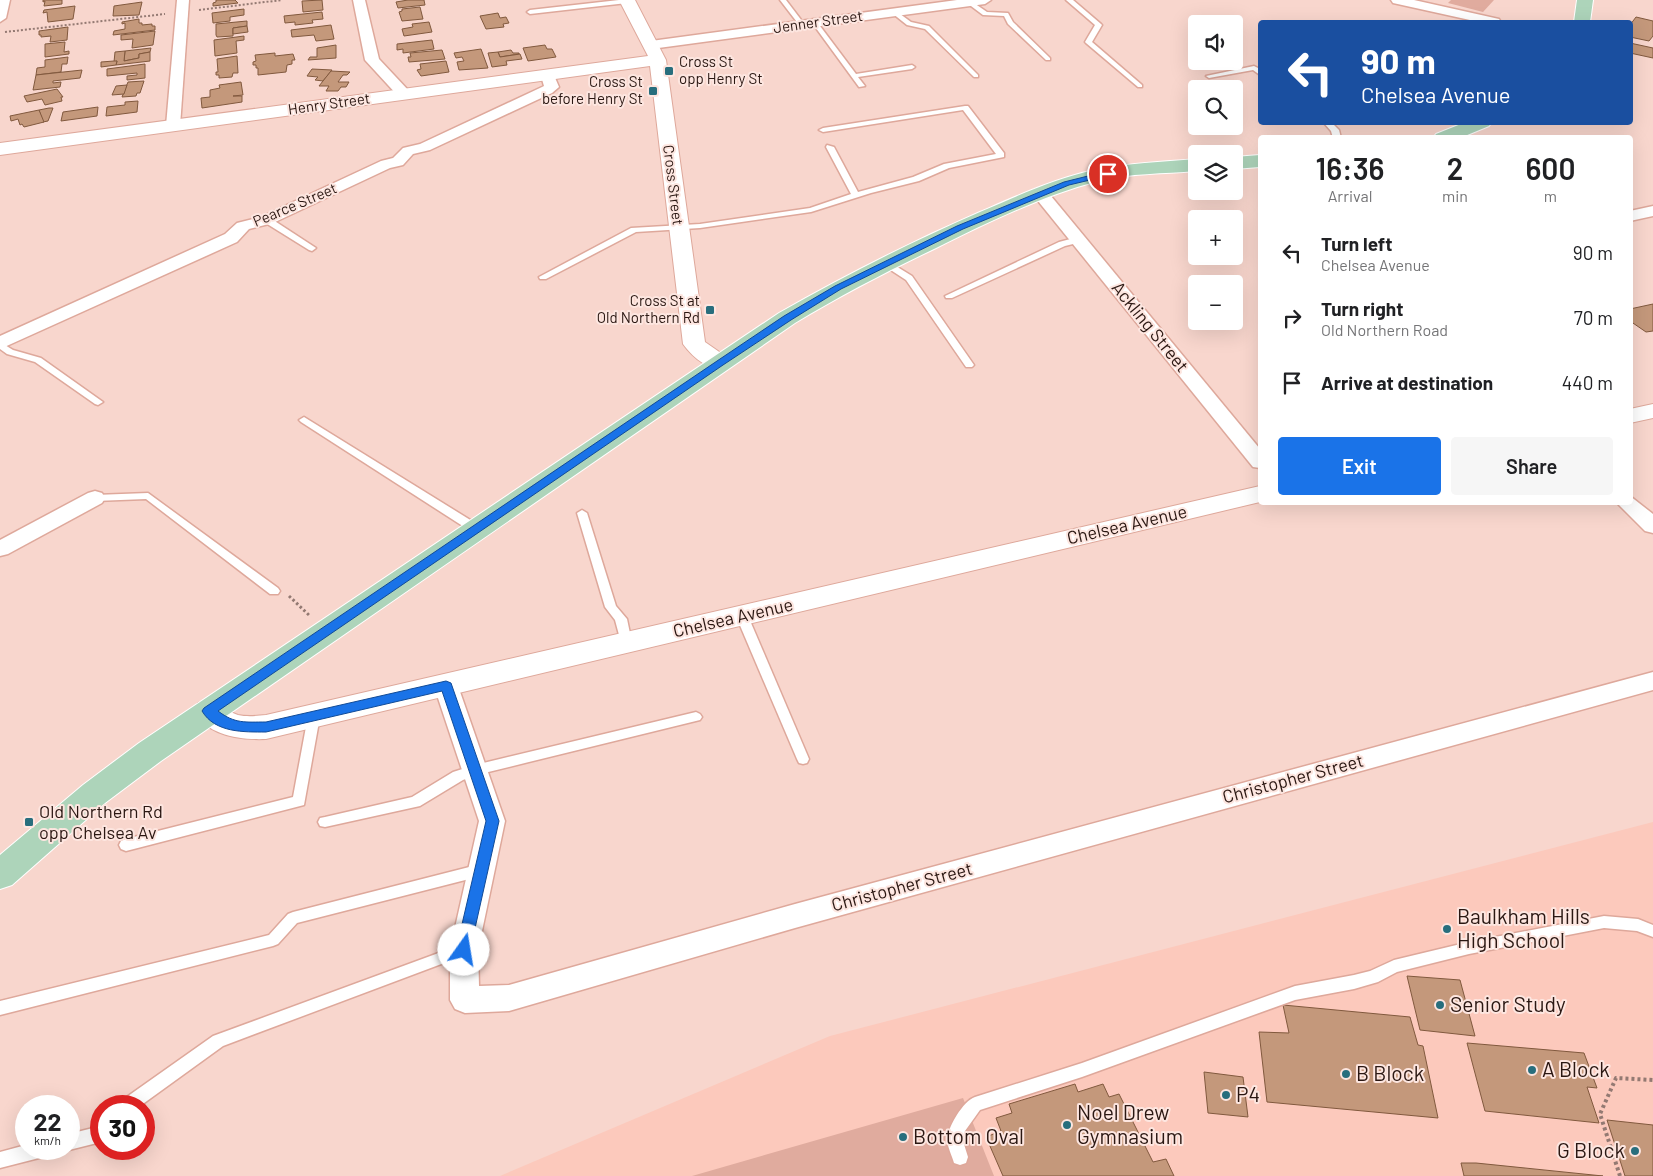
<!DOCTYPE html>
<meta charset="utf-8">
<style>
:root{--surface:#fff;--page:#f6f6f6;--text:#202124;--muted:#757577;--accent:#1a73e8}
body{margin:0;font-family:Barlow,sans-serif;background:var(--page);color:var(--text);height:100vh;display:flex;flex-direction:column;font-size:19px;white-space:nowrap}
*{box-sizing:border-box;margin:0}
p{font-size:16px;color:var(--muted)}
.icon{flex:none;width:28px;height:28px;fill:none;stroke:currentColor;stroke-width:2;stroke-linecap:round;stroke-linejoin:round}
.map{position:relative;flex:1;overflow:hidden}
.sheet{position:absolute;left:1258px;top:135px;width:375px;height:370px;display:flex;flex-direction:column;background:var(--surface);border-radius:5px;box-shadow:0 5px 20px #0002}
.sheet>*{flex:none}
.hud{position:absolute;left:1258px;top:20px;width:375px;height:105px;border-radius:5px;box-shadow:0 5px 20px #0002;background:#1a4fa0;color:#fff;overflow:hidden}
.buttons{position:absolute;left:1188px;top:15px;display:grid;gap:10px}
.buttons a{display:grid;place-items:center;width:55px;height:55px;border-radius:5px;background:var(--surface);box-shadow:0 5px 20px #0002;font-size:25px}
.speed{position:absolute;left:15px;top:1095px;display:flex;gap:10px;font-size:25px;font-weight:700;text-align:center}
.speed>*{display:grid;place-content:center;width:65px;height:65px;border-radius:50%;background:var(--surface);box-shadow:0 5px 20px #0002;line-height:1}
.speed small{font-size:12px;font-weight:400}
.speed .limit{border:8px solid #d22;background:#fff;color:#111}
.pin{position:absolute;display:grid;place-items:center;width:42px;height:42px;color:#fff;margin:-21px;border:2px solid #fff;border-radius:50%;box-shadow:0 1px 5px #0007}
.me{position:absolute;width:55px;margin:-28px;rotate:13deg;stroke-linejoin:round;filter:drop-shadow(0 0 4px #0008)}
.turn{display:flex;align-items:center;gap:18px;height:105px;padding:0 20px;font-size:22px}
.turn .icon{width:65px;height:65px;stroke-width:2.5}
.turn b{display:block;font-size:35px;line-height:42px}
.eta{display:flex;justify-content:space-evenly;align-items:center;height:85px;text-align:center}
.eta b{font-size:30px;font-weight:600;line-height:35px}
.cta{display:flex;gap:10px;margin-top:auto;padding:10px 20px}
.cta a{flex:1;height:58px;border-radius:5px;background:var(--accent);color:#fff;font-size:20px;font-weight:600;line-height:58px;text-align:center}
.cta a+a{background:var(--page);color:var(--text)}
ul{padding:0;list-style:none}
li{display:flex;align-items:center;gap:15px;height:65px;padding:0 20px}
li div{flex:1}
li b{display:block;font-size:19px}
li em{font-style:normal}
.map>svg:first-child{display:block}
.built{fill:#fcc9bc}
.green{fill:#e0ab9e}
.building{fill:#c4987b;stroke:#81593e}
.lines{fill:none;stroke-linecap:round;stroke-linejoin:round}
.service-casing{stroke:#dea89b;stroke-width:3}
.minor-casing{stroke:#dea89b;stroke-width:3}
.tertiary-casing{stroke:#dea89b;stroke-width:2}
.primary-casing{stroke:#fff;stroke-width:2}
.path-far2{stroke:#937972;stroke-width:2;stroke-dasharray:2 2;stroke-linecap:butt}
.path-far1{stroke:#937972;stroke-width:3;stroke-dasharray:2.5 2.5;stroke-linecap:butt}
.path{stroke:#937972;stroke-width:4;stroke-dasharray:3 3;stroke-linecap:butt}
.service{fill:#fff;fill-rule:evenodd}
.minor{fill:#fff;fill-rule:evenodd}
.tertiary{fill:#fff;fill-rule:evenodd}
.primary{fill:#add4ba;fill-rule:evenodd}
.route{fill:#1a73e8;stroke:#114b97}
.poi-dot{fill:#286e7d;stroke:#fde6e0;stroke-width:2}
.labels{text-anchor:middle;stroke-width:4;stroke-linejoin:round;paint-order:stroke}
.far-street-label{font-size:15px;fill:#2a1712;stroke:#fde6e0}
.far-poi-label{font-size:15px;fill:#2a1712;stroke:#fde6e0;text-anchor:end}
.street-label{font-size:18px;fill:#2a1712;stroke:#fde6e0}
.poi-label{font-size:18px;fill:#2a1712;stroke:#fde6e0;text-anchor:start}
.near-poi-label{font-size:21px;fill:#2a1712;stroke:#fde6e0;text-anchor:start}
</style>
<div class="map">
<svg width="1653" height="1176" viewBox="0 0 1653 1176">
<rect width="100%" height="100%" fill="#f8d6cd"/>
<polygon class="built" points="1653,822 1653,1176 500,1176 830,1036"/>
<g class="green">
<polygon points="1451,0 1494,0 1483,12 1448,3"/>
<polygon points="963,1098 994,1176 692,1176"/>
</g>
<g class="building">
<polygon points="43,0 62,0 62,4 44,6 45,1 43,2"/>
<polygon points="216,0 235,0 238,3 213,6 213,3 216,2"/>
<polygon points="322,0 323,10 303,12 302,1"/>
<polygon points="408,0 424,0 425,5 398,8 396,2"/>
<polygon points="142,2 139,15 113,16 114,6"/>
<polygon points="75,6 73,19 48,22 47,12 43,13 44,10"/>
<polygon points="420,7 423,19 402,21 399,12 402,11 402,9"/>
<polygon points="244,9 244,15 230,17 230,21 213,23 212,13"/>
<polygon points="322,12 323,19 312,20 313,23 295,25 295,22 285,23 284,16"/>
<polygon points="498,13 500,18 506,17 509,23 503,24 504,27 486,29 480,16"/>
<polygon points="1636,17 1653,21 1653,36 1649,41 1630,37 1630,25"/>
<polygon points="139,19 139,23 142,23 142,25 152,24 152,26 155,26 155,30 113,35 114,31 125,29 125,23 122,24 122,22"/>
<polygon points="247,21 247,26 233,28 233,36 217,37 216,35 216,24"/>
<polygon points="429,22 432,32 404,36 402,29 413,27 412,24"/>
<polygon points="331,25 334,39 316,41 314,35 292,37 291,30"/>
<polygon points="247,26 248,32 233,34 233,28"/>
<polygon points="68,27 67,40 50,42 51,36 41,37 41,35 39,35 39,31"/>
<polygon points="155,31 153,45 132,48 133,39 121,40 121,35"/>
<polygon points="244,36 244,40 236,41 237,53 215,56 214,40"/>
<polygon points="432,40 434,49 403,53 403,49 397,50 397,44"/>
<polygon points="65,42 64,52 69,51 69,54 45,57 45,44"/>
<polygon points="1630,43 1653,48 1653,58 1630,53"/>
<polygon points="336,45 336,58 308,60 310,57 317,57 317,48"/>
<polygon points="545,45 547,49 552,49 556,57 528,61 523,48"/>
<polygon points="151,48 150,52 139,54 139,58 124,61 125,51"/>
<polygon points="481,49 488,68 459,70 457,62 464,61 462,57 456,58 454,53"/>
<polygon points="442,50 445,59 409,62 408,57 411,57 410,53"/>
<polygon points="511,50 513,53 519,53 519,54 500,57 498,52"/>
<polygon points="125,51 124,61 139,58 139,54 150,52 150,61 116,65 117,61 114,62 115,52"/>
<polygon points="498,52 500,57 520,54 522,59 506,61 507,65 492,67 488,53"/>
<polygon points="275,53 275,56 293,54 295,60 292,60 292,64 287,65 286,72 258,75 258,68 256,68 256,65 253,65 253,62 256,61 255,55"/>
<polygon points="237,56 238,73 233,73 232,77 219,78 219,75 216,75 216,72 218,72 217,59"/>
<polygon points="68,57 67,64 62,64 61,72 36,75 37,68 45,67 45,60"/>
<polygon points="114,61 117,61 116,65 101,67 101,62"/>
<polygon points="446,61 449,72 421,76 417,70 421,69 420,64"/>
<polygon points="145,64 145,78 127,80 127,76 137,75 137,73 107,76 107,69"/>
<polygon points="312,69 332,70 323,81 315,80 318,77 307,76"/>
<polygon points="82,70 80,78 53,81 53,83 61,82 60,87 33,90 36,75"/>
<polygon points="331,71 350,72 347,75 343,75 338,82 349,82 346,87 341,87 338,91 326,91 329,86 319,86"/>
<polygon points="144,81 140,93 137,93 136,96 122,97 128,82"/>
<polygon points="241,82 243,95 233,96 242,96 242,102 202,108 201,98 210,97 210,90 220,88 219,85"/>
<polygon points="127,85 124,94 112,95 116,86"/>
<polygon points="57,89 63,97 61,97 62,101 45,105 42,99 27,102 24,96"/>
<polygon points="138,101 137,112 106,116 107,107 125,105 125,102"/>
<polygon points="98,107 97,116 61,121 63,112"/>
<polygon points="49,108 53,108 48,121 43,122 39,110"/>
<polygon points="39,110 44,122 24,127 22,124 20,125 18,119 11,121 10,116"/>
<polygon points="1653,304 1653,331 1646,332 1630,321 1630,309"/>
<polygon points="1407,976 1460,980 1475,1036 1420,1030"/>
<polygon points="1283,1005 1410,1017 1418,1045 1423,1046 1438,1118 1267,1102 1259,1032 1289,1033"/>
<polygon points="1467,1043 1584,1053 1597,1088 1587,1087 1599,1123 1485,1111"/>
<polygon points="1204,1072 1243,1077 1248,1117 1208,1113"/>
<polygon points="1075,1084 1078,1092 1103,1084 1109,1097 1119,1094 1153,1162 1166,1159 1174,1176 1003,1176 986,1137 1001,1131 996,1118 1012,1113 1009,1104"/>
<polygon points="1607,1120 1653,1125 1653,1176 1625,1176"/>
<polygon points="1461,1163 1476,1163 1603,1176 1464,1176"/>
</g>
<g class="lines">
<g class="service-casing">
<g id="service">
<polygon points="619,0 630,1 627,3 530,14 527,12 530,10"/>
<polygon points="780,0 786,0 805,25 804,26 800,26"/>
<polygon points="1066,0 1073,0 1101,24 1102,25 1092,42 1142,85 1142,87 1138,87 1086,43 1085,42 1095,25"/>
<polygon points="967,1 971,1 987,12 1008,13 1013,22 1050,58 1050,60 1046,60 1008,24 1004,16 983,15 967,3"/>
<polygon points="892,11 896,11 911,22 929,26 978,75 978,77 974,77 925,29 907,25 892,13"/>
<polygon points="813,22 817,22 856,74 912,65 915,67 912,69 858,77 865,86 859,87 813,24"/>
<polygon points="1254,66 1260,69 1260,75 1253,70 1209,78 1206,76"/>
<polygon points="965,106 968,106 1004,153 1004,157 949,168 919,181 871,193 811,212 700,228 636,232 546,279 540,279 539,277 631,228 700,224 810,208 851,194 826,147 827,145 834,147 858,192 913,177 944,164 996,154 963,110 823,132 819,130 823,128"/>
<polygon points="1323,122 1331,122 1339,130 1341,138 1333,138 1331,131"/>
<polygon points="264,218 270,218 316,248 312,251 309,250 264,222"/>
<polygon points="1078,237 1081,238 1081,242 1065,246 952,298 946,298 945,296 1059,242"/>
<polygon points="886,260 912,276 974,365 972,367 966,367 906,280 883,265 882,263"/>
<polygon points="0,342 13,350 41,358 103,402 98,405 95,404 35,362 7,354 0,349"/>
<polygon points="304,417 480,526 481,529 480,532 472,532 301,422 299,420"/>
<polygon points="148,493 278,588 280,591 278,594 270,594 146,499 95,501 90,498 95,495"/>
<polygon points="582,510 587,513 616,606 627,619 632,643 630,646 622,646 615,620 605,607 577,513"/>
<polygon points="742,612 748,616 809,759 807,763 803,764 799,763 797,759 736,616"/>
<polygon points="314,711 318,713 320,716 304,805 126,851 121,849 119,845 121,841 126,839 293,797 308,716 310,713"/>
<polygon points="696,712 700,714 702,717 700,720 476,775 463,780 420,806 325,827 320,826 318,822 320,818 325,817 412,797 453,772 475,765"/>
<polygon points="481,864 486,866 488,870 486,874 481,876 297,923 278,944 273,946 0,1015 0,1001 269,935 288,914 293,912"/>
<path d="M 1604,916 L 1638,919 L 1653,925 L 1653,937 L 1637,931 L 1604,928 L 1469,954 L 1397,972 L 1378,982 L 1354,989 L 1295,1000 L 1082,1077 L 980,1110 L 965,1131 L 963,1141 L 968,1157 L 966,1163 L 960,1165 L 954,1163 C 952,1156 947,1146 947,1139 C 948,1127 963,1101 975,1097 L 1082,1063 L 1295,986 L 1354,975 L 1370,971 L 1394,960 L 1469,942 Z"/>
<polygon points="463,944 468,946 470,950 468,954 223,1046 140,1106 119,1106 121,1101 213,1036"/>
<polygon points="101,1126 101,1142 69,1150 66,1149 69,1149 69,1134"/>
<polygon points="26,1145 26,1149 51,1149 49,1155 43,1157 0,1168 0,1152"/>
</g>
</g>
<g class="minor-casing">
<g id="minor">
<polygon points="0,0 10,0 6,18 0,22"/>
<polygon points="177,0 189,0 180,126 178,129 168,129 166,126"/>
<polygon points="353,0 365,0 379,59 409,91 411,94 409,97 399,97 365,60"/>
<polygon points="957,0 991,0 985,4 651,49 644,45 651,41"/>
<polygon points="1391,0 1414,0 1499,19 1501,22 1479,22 1393,3"/>
<polygon points="548,72 553,73 559,87 552,93 430,150 413,154 403,165 390,168 273,223 249,229 237,242 0,349 0,336 225,234 237,223 261,217 381,161 393,158 403,148 420,144 542,87 544,86 541,76"/>
<polygon points="1040,188 1046,190 1260,449 1260,468 1253,467 1034,196 1032,193 1034,190"/>
<polygon points="1653,206 1653,216 1630,221 1630,211"/>
<polygon points="95,491 102,493 105,498 102,503 8,554 0,556 0,540 88,493"/>
<polygon points="1630,496 1653,514 1653,533 1645,531 1616,502 1630,502"/>
<polygon points="1653,672 1653,690 795,928 509,1011 465,1013 455,1009 450,1000 450,950 479,821 434,686 437,680 446,677 455,680 458,686 505,821 478,950 479,986 509,985 795,904"/>
</g>
</g>
<g class="tertiary-casing">
<g id="tertiary">
<path d="M 619,0 L 635,0 L 666,60 L 705,342 L 728,358 L 731,363 L 728,368 C 710,372 693,358 683,344 L 650,66 L 0,155 L 0,143 L 648,56 Z"/>
<polygon points="1653,404 1653,418 1630,423 1630,409"/>
<path d="M 1260,486 L 1260,502 L 266,739 C 240,740 208,736 194,711 L 198,703 C 220,696 220,709 238,715 C 247,717 257,716 266,715 Z"/>
</g>
</g>
<g class="primary-casing">
<g id="primary">
<polygon points="1577,0 1593,0 1590,22 1574,22"/>
<polygon points="1466,122 1492,122 1489,126 1460,138 1433,138 1436,134"/>
<polygon points="1260,155 1260,167 1234,169 1234,157"/>
<path d="M 1196,159 L 1196,171 C 1164,174 1130,173 1098,181 C 1042,196 988,222 936,248 C 888,271 841,295 795,323 L 161,761 L 105,803 L 12,885 L 0,889 L 0,855 L 83,785 L 139,743 L 779,313 C 844,276 911,242 980,212 C 1017,196 1054,179 1094,170 C 1127,163 1162,162 1196,159 Z"/>
</g>
</g>
<g class="path-far2">
<polyline points="199,10 282,0"/>
<polyline points="5,32 165,14"/>
</g>
<polyline class="path-far1" points="289,596 310,616"/>
<polyline class="path" points="1620,1176 1600,1114 1616,1078 1653,1080"/>
<use href="#service" class="service"/>
<use href="#minor" class="minor"/>
<use href="#tertiary" class="tertiary"/>
<use href="#primary" class="primary"/>
</g>
<path class="route" d="M 1108,171 L 1111,172 L 1111,175 L 1069,185 L 963,229 L 841,289 L 791,320 L 723,365 L 218,711 C 235,724 245,722 266,722 L 446,681 L 451,683 L 499,821 L 469,955 L 464,956 L 459,955 L 456,950 L 486,821 L 442,691 L 266,732 C 244,732 215,733 202,711 L 204,708 L 717,361 L 784,316 L 835,286 L 957,226 L 1064,182 Z"/>
<g class="poi-dot">
<rect x="664" y="66" width="10" height="10" rx="2.5"/>
<rect x="648" y="86" width="10" height="10" rx="2.5"/>
<rect x="705" y="305" width="10" height="10" rx="2.5"/>
<rect x="24" y="817" width="10" height="10" rx="2.5"/>
<circle cx="1447" cy="929" r="5"/>
<circle cx="1440" cy="1005" r="5"/>
<circle cx="1532" cy="1070" r="5"/>
<circle cx="1346" cy="1074" r="5"/>
<circle cx="1226" cy="1095" r="5"/>
<circle cx="1067" cy="1125" r="5"/>
<circle cx="903" cy="1137" r="5"/>
<circle cx="1635" cy="1151" r="5"/>
</g>
<g class="labels">
<g class="far-street-label">
<text transform="translate(818 22) rotate(-8)" y="5">Jenner Street</text>
<text transform="translate(329 104) rotate(-8)" y="5">Henry Street</text>
<text transform="translate(673 185) rotate(83)" y="5">Cross Street</text>
<text transform="translate(295 205) rotate(-23)" y="5">Pearce Street</text>
</g>
<g class="far-poi-label">
<text x="679" y="67" text-anchor="start">Cross St<tspan x="679" dy="17">opp Henry St</tspan></text>
<text x="643" y="87">Cross St<tspan x="643" dy="17">before Henry St</tspan></text>
<text x="700" y="306">Cross St at<tspan x="700" dy="17">Old Northern Rd</tspan></text>
</g>
<g class="street-label">
<text transform="translate(1150 327) rotate(51)" y="6">Ackling Street</text>
<text transform="translate(1127 525) rotate(-13)" y="6">Chelsea Avenue</text>
<text transform="translate(733 618) rotate(-13)" y="6">Chelsea Avenue</text>
<text transform="translate(1293 779) rotate(-15)" y="6">Christopher Street</text>
<text transform="translate(902 887) rotate(-15)" y="6">Christopher Street</text>
</g>
<g class="poi-label">
<text x="39" y="818">Old Northern Rd<tspan x="39" dy="21">opp Chelsea Av</tspan></text>
</g>
<g class="near-poi-label">
<text x="1457" y="924">Baulkham Hills<tspan x="1457" dy="24">High School</tspan></text>
<text x="1450" y="1012">Senior Study</text>
<text x="1542" y="1077">A Block</text>
<text x="1356" y="1081">B Block</text>
<text x="1236" y="1102">P4</text>
<text x="1077" y="1120">Noel Drew<tspan x="1077" dy="24">Gymnasium</tspan></text>
<text x="913" y="1144">Bottom Oval</text>
<text x="1625" y="1158" text-anchor="end">G Block</text>
</g>
</g>
</svg>
<div class="buttons">
<a><svg class="icon" aria-label="sound" viewBox="0 0 24 24"><path d="M4 9h4l5-4v14l-5-4H4zM17 9q2 3 0 6"/></svg></a>
<a><svg class="icon" aria-label="search" viewBox="0 0 24 24"><circle cx="10" cy="10" r="6"/><path d="M15 15l6 6"/></svg></a>
<a><svg class="icon" aria-label="layers" viewBox="0 0 24 24"><path d="M12 4l9 5-9 5-9-5zM3 14l9 5 9-5"/></svg></a>
<a>+</a>
<a>−</a>
</div>
<div class="speed"><div>22<small>km/h</small></div><div class="limit">30</div></div>
<div class="pin" style="left:1108px;top:174px;background:#d93025"><svg class="icon" aria-label="arrive" viewBox="0 0 24 24"><path d="M6 21V4h12l-3 4 3 4H6"/></svg></div>
<svg class="me" style="left:464px;top:950px" viewBox="-20 -20 40 40"><circle r="19" fill="#fff"/><path d="M0-13L10 11 0 6-10 11z" fill="#1a73e8"/></svg>
<div class="hud">
<div class="turn"><svg class="icon" aria-label="left" viewBox="0 0 24 24"><path d="M17 20v-9H6M10 6l-5 5 5 5"/></svg><div><b>90 m</b>Chelsea Avenue</div></div>
</div>
<section class="sheet">
<div class="eta">
<div><b>16:36</b><p>Arrival</p></div>
<div><b>2</b><p>min</p></div>
<div><b>600</b><p>m</p></div>
</div>
<ul>
<li><svg class="icon" aria-label="left" viewBox="0 0 24 24"><path d="M17 20v-9H6M10 6l-5 5 5 5"/></svg><div><b>Turn left</b><p>Chelsea Avenue</p></div><em>90 m</em></li>
<li><svg class="icon" aria-label="right" viewBox="0 0 24 24"><path d="M7 20v-9h11M14 6l5 5-5 5"/></svg><div><b>Turn right</b><p>Old Northern Road</p></div><em>70 m</em></li>
<li><svg class="icon" aria-label="arrive" viewBox="0 0 24 24"><path d="M6 21V4h12l-3 4 3 4H6"/></svg><div><b>Arrive at destination</b></div><em>440 m</em></li>
</ul>
<div class="cta"><a>Exit</a><a>Share</a></div>
</section>
</div>
